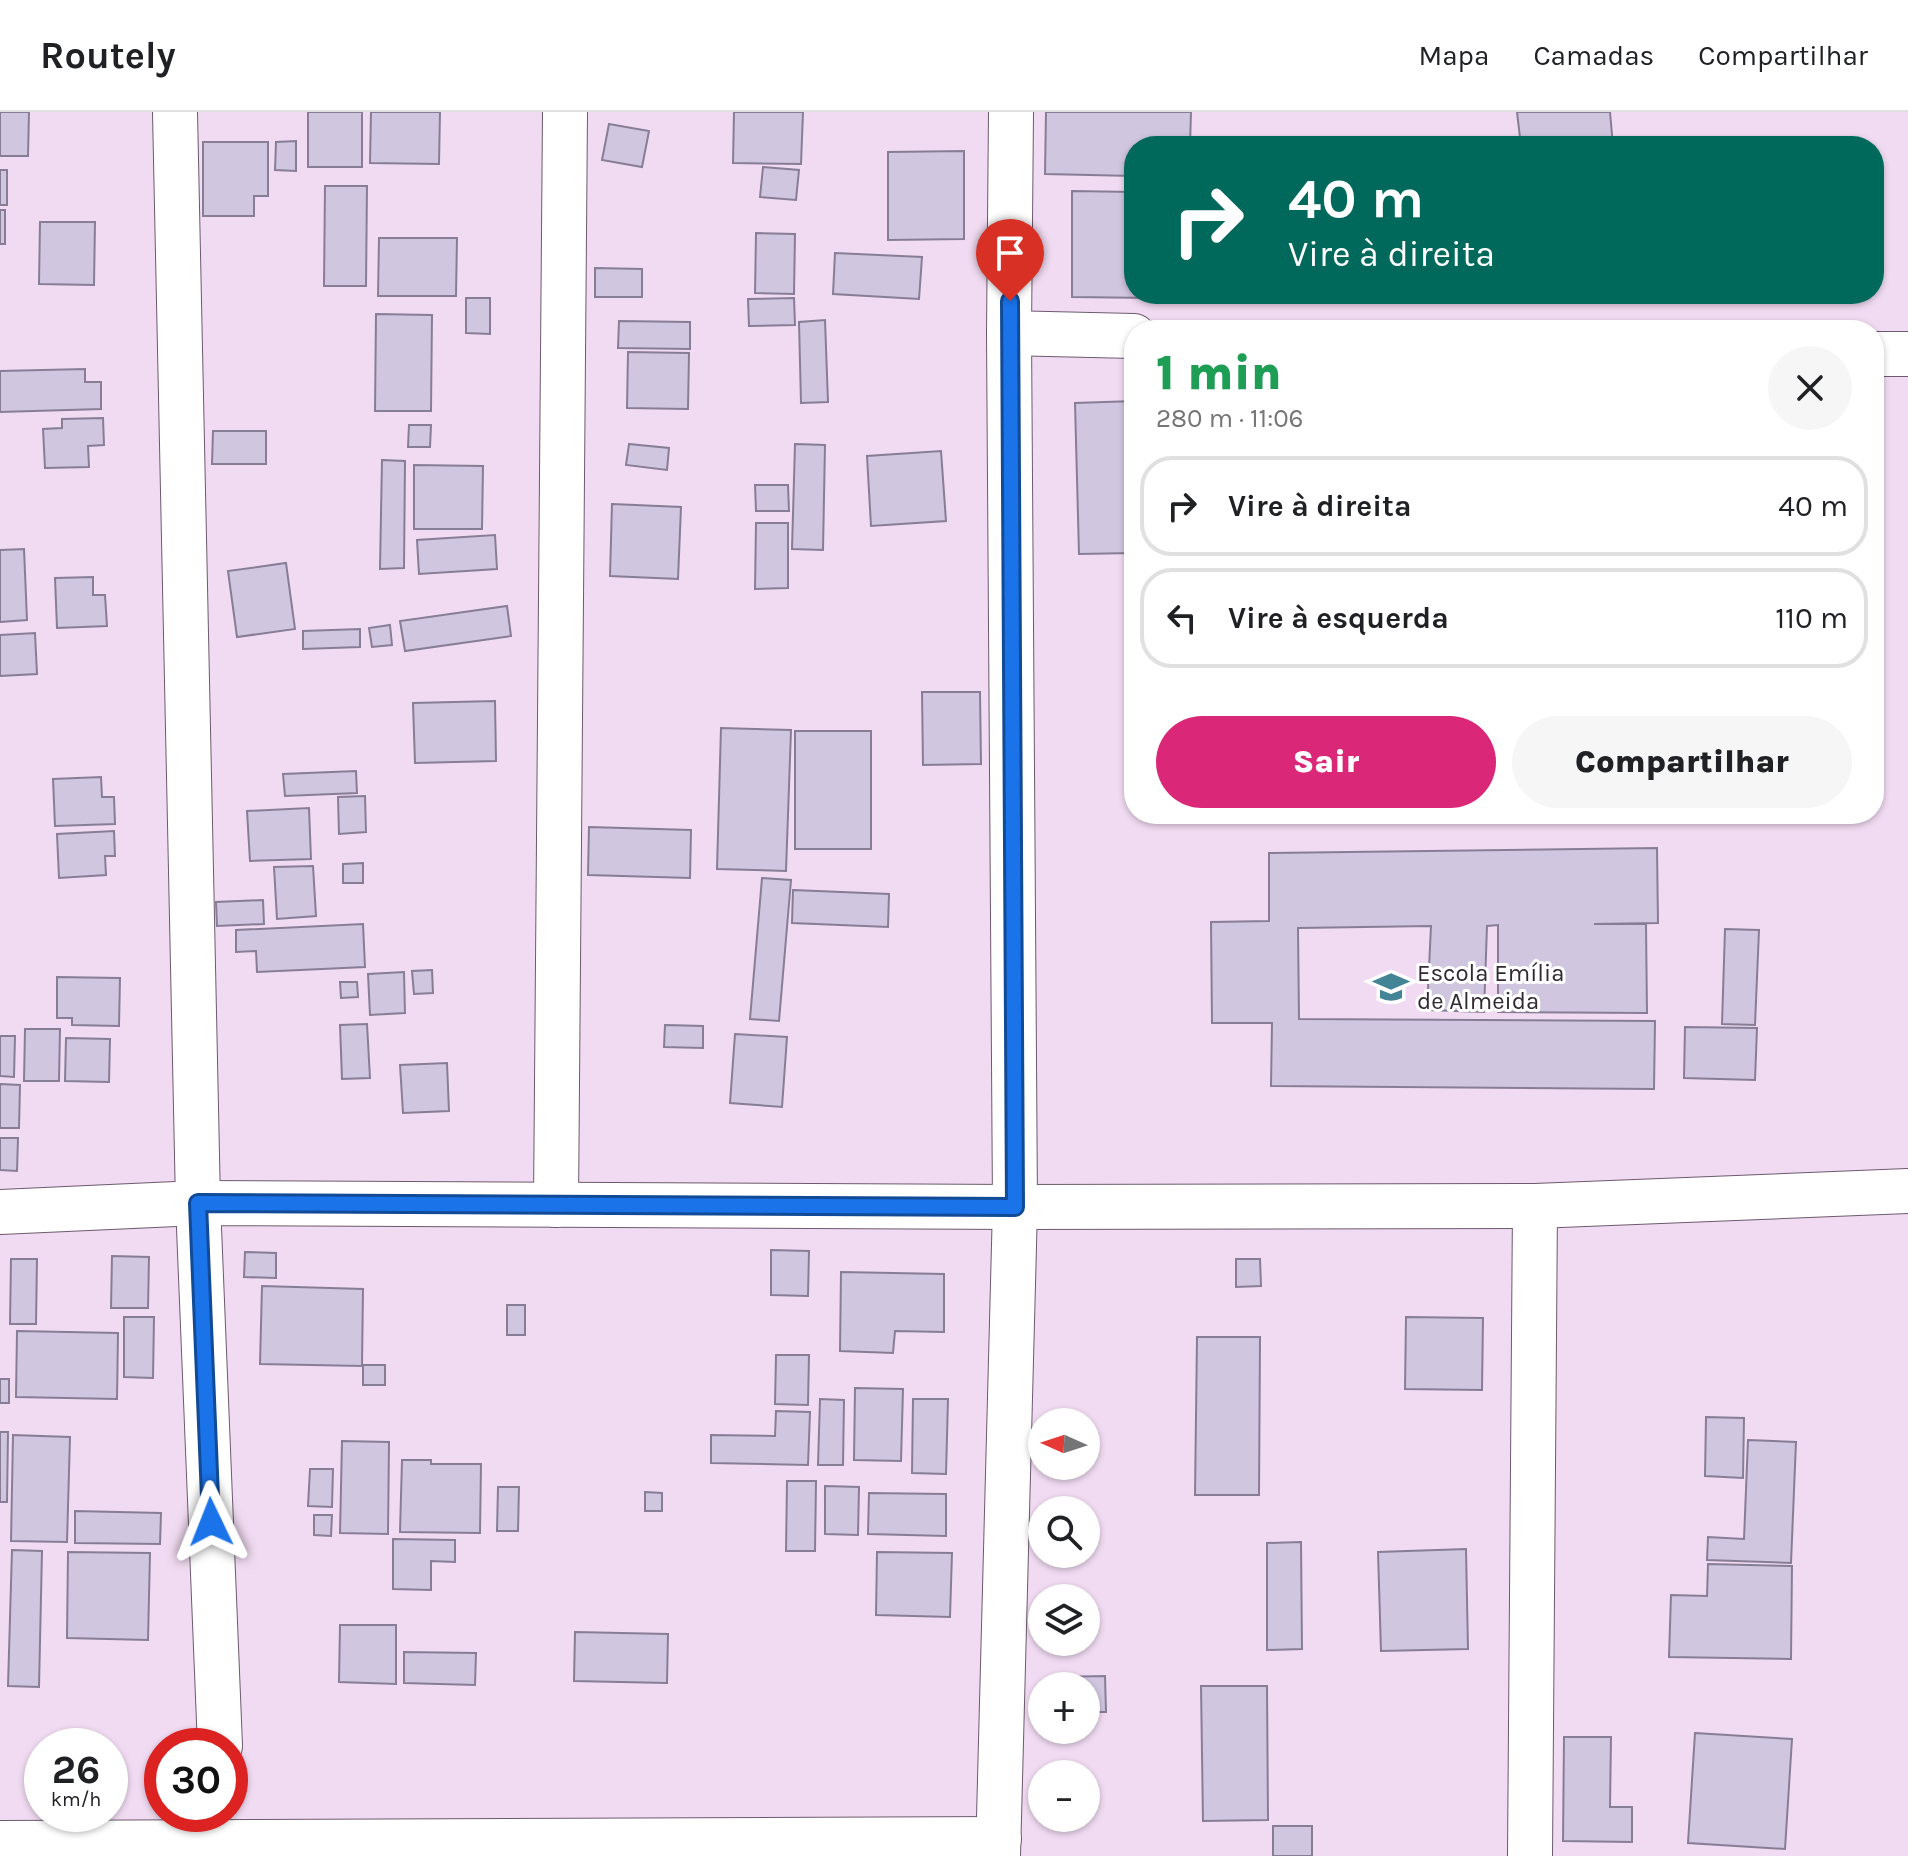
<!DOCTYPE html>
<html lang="pt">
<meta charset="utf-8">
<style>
:root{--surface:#fff;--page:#f6f6f6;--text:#202124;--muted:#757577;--line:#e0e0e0;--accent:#db2777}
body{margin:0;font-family:Karla,sans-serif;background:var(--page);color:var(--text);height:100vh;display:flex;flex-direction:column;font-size:30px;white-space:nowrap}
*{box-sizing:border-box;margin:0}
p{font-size:26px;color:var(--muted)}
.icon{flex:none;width:44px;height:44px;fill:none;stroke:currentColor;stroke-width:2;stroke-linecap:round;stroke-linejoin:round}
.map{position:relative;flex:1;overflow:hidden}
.panel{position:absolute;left:1124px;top:208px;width:760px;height:504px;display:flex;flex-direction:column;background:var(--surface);border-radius:32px;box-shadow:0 2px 6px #0004}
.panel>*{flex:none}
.top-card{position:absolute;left:1124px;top:24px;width:760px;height:168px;border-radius:32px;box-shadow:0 2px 6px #0004;background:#00695c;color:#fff;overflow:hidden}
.needle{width:52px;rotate:273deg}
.tools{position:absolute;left:1028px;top:1296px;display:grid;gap:16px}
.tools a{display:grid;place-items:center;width:72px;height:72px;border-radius:50%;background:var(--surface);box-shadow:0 2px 6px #0004;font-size:40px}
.speed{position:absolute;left:24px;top:1616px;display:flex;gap:16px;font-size:40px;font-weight:700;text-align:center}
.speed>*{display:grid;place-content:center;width:104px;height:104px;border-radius:50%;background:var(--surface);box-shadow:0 2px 6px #0004;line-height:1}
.speed small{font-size:20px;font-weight:400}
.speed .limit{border:12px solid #d22;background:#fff;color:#111}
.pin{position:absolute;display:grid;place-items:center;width:68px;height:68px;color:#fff;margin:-82px -34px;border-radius:50% 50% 50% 0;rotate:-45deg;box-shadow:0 0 8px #0007}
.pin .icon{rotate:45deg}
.me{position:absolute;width:88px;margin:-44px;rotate:358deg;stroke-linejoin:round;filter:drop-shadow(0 0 6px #0008)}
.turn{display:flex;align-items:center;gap:28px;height:168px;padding:0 32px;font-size:36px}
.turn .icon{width:104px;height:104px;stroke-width:2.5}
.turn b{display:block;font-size:56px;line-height:68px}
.round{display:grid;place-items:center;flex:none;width:84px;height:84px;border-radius:42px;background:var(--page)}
.overview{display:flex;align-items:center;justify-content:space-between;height:136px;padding:0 32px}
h1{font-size:48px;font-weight:800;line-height:60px;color:#1e9e55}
.primary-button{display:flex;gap:16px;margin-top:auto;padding:16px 32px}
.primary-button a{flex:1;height:92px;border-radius:48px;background:var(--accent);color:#fff;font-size:32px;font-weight:800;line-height:92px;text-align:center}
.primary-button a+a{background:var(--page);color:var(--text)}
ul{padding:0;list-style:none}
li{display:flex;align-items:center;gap:24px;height:100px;margin:0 16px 12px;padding:0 16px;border:4px solid var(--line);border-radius:32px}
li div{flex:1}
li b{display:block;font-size:30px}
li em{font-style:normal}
header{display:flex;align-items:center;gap:48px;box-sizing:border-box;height:112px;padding:0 40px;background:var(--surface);border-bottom:2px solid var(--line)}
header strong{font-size:38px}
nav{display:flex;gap:44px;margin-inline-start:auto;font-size:28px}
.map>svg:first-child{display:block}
.building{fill:#d0c6e0;stroke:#877e96;stroke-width:2}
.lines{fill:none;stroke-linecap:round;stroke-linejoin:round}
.minor-casing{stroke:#6d5a6e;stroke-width:46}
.minor{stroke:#fff;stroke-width:44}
.route-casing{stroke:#114b97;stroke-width:20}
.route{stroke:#1a73e8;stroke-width:14}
.labels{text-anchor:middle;stroke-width:6;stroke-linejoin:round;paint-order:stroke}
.poi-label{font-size:24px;fill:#312931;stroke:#fff;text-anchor:start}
</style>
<header>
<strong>Routely</strong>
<nav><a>Mapa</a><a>Camadas</a><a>Compartilhar</a></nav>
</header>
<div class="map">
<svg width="1908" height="1744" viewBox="0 0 1908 1744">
<rect width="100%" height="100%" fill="#f1dbf2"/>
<g class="building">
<polygon points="0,0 29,0 28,44 0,44"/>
<rect x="308" y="0" width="54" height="55"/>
<polygon points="371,0 440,0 439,52 370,51"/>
<polygon points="734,0 803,0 801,52 733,51"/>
<polygon points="1046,0 1191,0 1190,34 1134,34 1134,64 1045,62"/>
<polygon points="1517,0 1610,0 1613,34 1521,34"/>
<polygon points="609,12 649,19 642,55 602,48"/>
<polygon points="296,29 296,59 275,58 276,30"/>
<polygon points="203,30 268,30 268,84 254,84 254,104 203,104"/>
<polygon points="964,39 964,127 888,128 888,40"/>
<polygon points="763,55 799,58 796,88 760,85"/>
<rect x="0" y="58" width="7" height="35"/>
<polygon points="325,74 367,74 366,174 324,174"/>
<polygon points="1072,79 1134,80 1134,182 1153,182 1153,186 1072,185"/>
<rect x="0" y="98" width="5" height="34"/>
<polygon points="40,110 95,110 94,173 39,172"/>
<polygon points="756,121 795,122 794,182 755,181"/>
<polygon points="379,126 457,126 456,184 378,184"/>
<polygon points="835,141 922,145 919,187 833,182"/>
<polygon points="595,156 642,157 642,185 595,185"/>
<polygon points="466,186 490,186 490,222 466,221"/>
<polygon points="794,186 795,213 749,214 748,187"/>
<polygon points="376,202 432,203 431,299 375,299"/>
<polygon points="825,208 828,290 801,291 799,210"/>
<polygon points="619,209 690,210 690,237 618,236"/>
<polygon points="628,240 689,241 688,297 627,296"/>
<polygon points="85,257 85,270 101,270 101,297 0,300 0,259"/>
<polygon points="1134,289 1134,441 1079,442 1075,291"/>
<polygon points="103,306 104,333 88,334 89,355 45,356 43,317 62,316 62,307"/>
<polygon points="409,313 431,313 430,335 408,335"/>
<polygon points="213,319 266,319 266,352 212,352"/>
<polygon points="629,332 669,336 667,358 626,353"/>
<polygon points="795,332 825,333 823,438 792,437"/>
<polygon points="941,339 946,409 871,414 867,344"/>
<polygon points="382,348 405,349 404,456 380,457"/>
<polygon points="414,353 483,354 482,417 414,417"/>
<polygon points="755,373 788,373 789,399 756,399"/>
<polygon points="612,392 681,395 678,467 610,464"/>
<polygon points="756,411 788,411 788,476 755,477"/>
<polygon points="495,423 497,457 419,462 417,428"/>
<polygon points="24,437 27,508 0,510 0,438"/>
<polygon points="286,451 295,517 237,525 228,459"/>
<polygon points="93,465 93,483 105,483 107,514 57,516 55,466"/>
<polygon points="507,494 511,524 405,539 400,509"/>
<polygon points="390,513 392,533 372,535 369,516"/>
<polygon points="360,517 360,535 303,537 303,519"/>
<polygon points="35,521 37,562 0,564 0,523"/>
<polygon points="922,580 980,580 981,652 923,653"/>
<polygon points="495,589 496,649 415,651 413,591"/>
<polygon points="721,616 791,618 786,759 717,757"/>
<rect x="795" y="619" width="76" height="118"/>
<polygon points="356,659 357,681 285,684 283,662"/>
<polygon points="101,665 102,685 114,685 115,712 55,714 53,667"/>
<polygon points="365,684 366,720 339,722 338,685"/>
<polygon points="309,696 311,747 250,749 247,699"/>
<polygon points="589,715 691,718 690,766 588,763"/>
<polygon points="114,719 115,744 105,744 106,763 59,766 57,722"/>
<polygon points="1657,736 1658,811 1594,812 1646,812 1647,901 1498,900 1498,813 1487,814 1484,900 1427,898 1431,814 1298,816 1299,907 1655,909 1654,977 1271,974 1272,911 1212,911 1211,810 1269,809 1269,741"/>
<polygon points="363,751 363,771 343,771 343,752"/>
<polygon points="313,754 316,804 277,807 274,755"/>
<polygon points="762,766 791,768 779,909 750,907"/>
<polygon points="793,778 889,782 888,815 792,811"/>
<polygon points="263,788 264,812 217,814 216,790"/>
<polygon points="363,812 365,855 257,860 256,839 236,840 236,818"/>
<polygon points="1725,817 1759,818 1755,913 1722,912"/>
<polygon points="432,858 433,881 414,882 412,859"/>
<polygon points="404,860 405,901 370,903 368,862"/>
<polygon points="57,865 120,866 119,914 72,913 72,906 57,906"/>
<polygon points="340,870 357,870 358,885 341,886"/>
<polygon points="367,912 370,966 342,967 340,913"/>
<polygon points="665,913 703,914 703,936 664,935"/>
<polygon points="1685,915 1757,916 1755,968 1684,966"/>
<polygon points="25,917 60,917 59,969 24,969"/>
<polygon points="735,922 787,925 782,995 730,991"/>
<polygon points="0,924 15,924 14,965 0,964"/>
<polygon points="66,926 110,927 109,970 65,969"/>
<polygon points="447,951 449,999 403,1001 400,953"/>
<polygon points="0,972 20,973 19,1016 0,1016"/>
<polygon points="0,1026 18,1026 17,1059 0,1058"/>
<polygon points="771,1138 809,1139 808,1184 771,1183"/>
<polygon points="245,1140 276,1141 276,1166 244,1165"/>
<polygon points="112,1144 149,1145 148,1196 111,1196"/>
<polygon points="11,1147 37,1147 36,1212 10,1212"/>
<polygon points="1236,1147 1260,1147 1261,1174 1236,1175"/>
<polygon points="841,1160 944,1162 944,1220 895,1219 893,1241 840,1239"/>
<polygon points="262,1174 363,1177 362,1254 260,1252"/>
<rect x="507" y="1193" width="18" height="30"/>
<polygon points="124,1205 154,1205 153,1266 124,1265"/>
<polygon points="1406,1205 1483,1206 1482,1278 1405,1277"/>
<polygon points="17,1219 118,1221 117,1287 16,1285"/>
<polygon points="1197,1225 1260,1225 1259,1383 1195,1383"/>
<polygon points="776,1243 809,1243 808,1293 775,1292"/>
<rect x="363" y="1253" width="22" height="20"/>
<rect x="0" y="1267" width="9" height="24"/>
<polygon points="855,1276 903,1277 901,1349 854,1348"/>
<polygon points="820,1287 844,1288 843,1353 818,1353"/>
<polygon points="913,1287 948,1287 946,1362 912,1361"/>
<polygon points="776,1299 810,1300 808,1353 711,1351 711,1323 775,1324"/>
<polygon points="1706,1305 1744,1306 1743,1366 1705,1364"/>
<polygon points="0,1320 8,1320 7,1390 0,1390"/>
<polygon points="13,1323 70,1325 67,1430 11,1429"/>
<polygon points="1748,1328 1796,1330 1791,1451 1707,1448 1708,1425 1744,1427"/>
<polygon points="342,1329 389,1330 388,1422 340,1421"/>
<polygon points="402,1348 431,1348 431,1352 481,1352 480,1421 400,1420"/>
<polygon points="310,1357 333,1357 332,1395 308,1394"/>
<polygon points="787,1369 816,1369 815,1439 786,1439"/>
<polygon points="825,1374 859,1375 858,1423 825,1422"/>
<polygon points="498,1375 519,1375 518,1419 497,1419"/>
<polygon points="645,1380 662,1381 662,1399 645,1399"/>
<polygon points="869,1381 946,1382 946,1424 868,1422"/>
<polygon points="75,1399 161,1401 160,1432 75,1431"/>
<polygon points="314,1403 332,1403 331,1424 314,1423"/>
<polygon points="393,1427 455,1428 455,1450 431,1449 431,1478 393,1477"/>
<polygon points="1301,1430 1302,1537 1267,1538 1267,1431"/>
<polygon points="1466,1437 1468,1537 1381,1539 1378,1440"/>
<polygon points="12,1438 42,1439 39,1575 8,1574"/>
<polygon points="68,1440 150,1441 148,1528 67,1526"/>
<polygon points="877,1440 952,1441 950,1505 876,1503"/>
<polygon points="1708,1452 1792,1454 1791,1547 1669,1545 1671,1483 1707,1484"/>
<polygon points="340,1513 396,1513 396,1572 339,1570"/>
<polygon points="575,1520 668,1522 667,1571 574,1569"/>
<polygon points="404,1540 476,1541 475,1573 404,1571"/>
<polygon points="1105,1564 1106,1600 1086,1600 1086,1574 1055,1574 1055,1565"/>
<polygon points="1201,1574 1267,1574 1268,1708 1203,1709"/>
<polygon points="1695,1621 1792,1627 1785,1737 1688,1731"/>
<polygon points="1564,1625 1611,1625 1610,1695 1632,1695 1632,1730 1563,1729"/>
<rect x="1273" y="1714" width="39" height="30"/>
</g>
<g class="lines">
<g class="minor-casing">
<g id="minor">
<polyline points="175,0 198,1091 220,1634"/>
<polyline points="1009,221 1134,224"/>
<polyline points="1874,242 1908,242"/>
<polyline points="556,1093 565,0"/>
<polyline points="0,1100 198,1091 1015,1095 1535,1094 1908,1079"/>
<polyline points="0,1731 999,1727"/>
<polyline points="998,1744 1015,1095 1009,221 1011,0"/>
<polyline points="1530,1744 1535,1094"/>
</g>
</g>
<use href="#minor" class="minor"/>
</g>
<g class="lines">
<g class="route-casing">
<polyline id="route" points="211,1410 198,1091 1015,1095 1010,189"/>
</g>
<use href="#route" class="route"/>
</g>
<defs>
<g id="school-bare" transform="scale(2.76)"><path d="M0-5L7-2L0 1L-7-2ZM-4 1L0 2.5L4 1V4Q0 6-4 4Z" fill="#438496" stroke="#fff" stroke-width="2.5" paint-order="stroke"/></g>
</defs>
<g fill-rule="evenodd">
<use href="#school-bare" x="1391" y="875"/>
</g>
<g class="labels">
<g class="poi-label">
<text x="1417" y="869">Escola Emília<tspan x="1417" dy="28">de Almeida</tspan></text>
</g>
</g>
</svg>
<div class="tools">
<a><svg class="needle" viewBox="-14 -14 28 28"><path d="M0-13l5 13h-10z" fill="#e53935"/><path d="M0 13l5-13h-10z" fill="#757577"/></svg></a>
<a><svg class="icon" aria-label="search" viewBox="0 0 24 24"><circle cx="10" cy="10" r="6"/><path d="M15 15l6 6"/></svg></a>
<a><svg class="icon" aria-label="layers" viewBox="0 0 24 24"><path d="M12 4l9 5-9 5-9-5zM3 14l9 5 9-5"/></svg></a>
<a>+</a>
<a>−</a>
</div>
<div class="speed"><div>26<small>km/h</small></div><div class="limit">30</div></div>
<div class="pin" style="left:1010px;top:189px;background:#d93025"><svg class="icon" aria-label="arrive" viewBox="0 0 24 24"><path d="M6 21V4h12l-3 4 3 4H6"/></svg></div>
<svg class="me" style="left:211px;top:1410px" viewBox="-20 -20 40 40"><path d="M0-17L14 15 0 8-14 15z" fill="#1a73e8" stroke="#fff" stroke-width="4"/></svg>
<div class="top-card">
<div class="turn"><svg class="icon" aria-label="right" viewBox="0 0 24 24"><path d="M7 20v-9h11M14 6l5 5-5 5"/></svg><div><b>40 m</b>Vire à direita</div></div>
</div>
<section class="panel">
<div class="overview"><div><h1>1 min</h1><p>280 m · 11:06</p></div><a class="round"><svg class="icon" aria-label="close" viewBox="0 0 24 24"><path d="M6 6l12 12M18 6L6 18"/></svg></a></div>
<ul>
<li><svg class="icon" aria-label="right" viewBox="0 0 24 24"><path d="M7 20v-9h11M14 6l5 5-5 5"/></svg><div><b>Vire à direita</b></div><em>40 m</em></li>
<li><svg class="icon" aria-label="left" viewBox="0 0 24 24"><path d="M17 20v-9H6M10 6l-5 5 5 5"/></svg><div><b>Vire à esquerda</b></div><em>110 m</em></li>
</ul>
<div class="primary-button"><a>Sair</a><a>Compartilhar</a></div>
</section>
</div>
